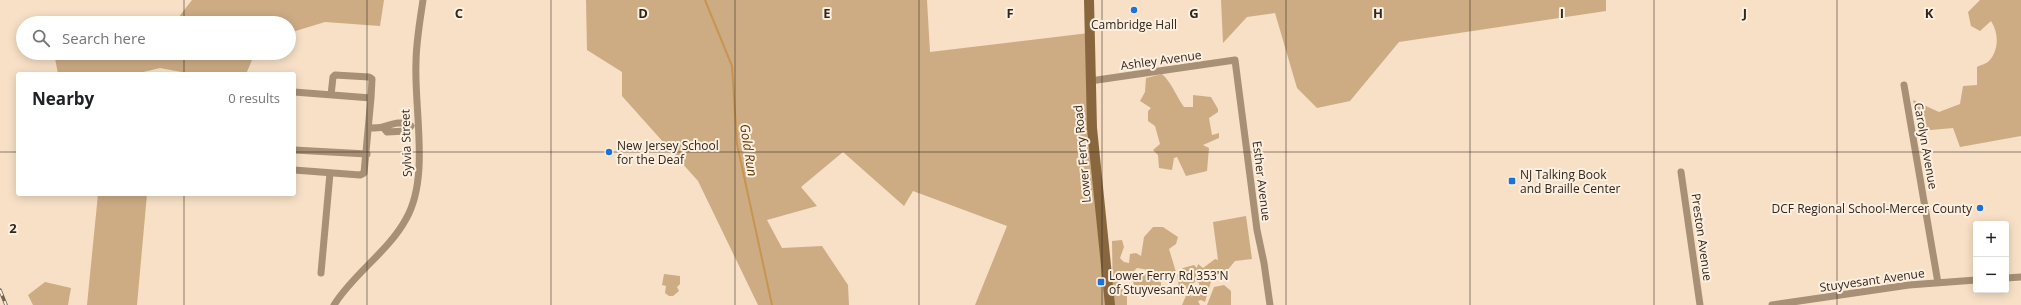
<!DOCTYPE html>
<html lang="en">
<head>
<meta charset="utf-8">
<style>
  :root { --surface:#fff; --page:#f6f6f6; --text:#202124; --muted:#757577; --line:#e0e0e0 }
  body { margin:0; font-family:"Open Sans",sans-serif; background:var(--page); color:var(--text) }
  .controls { position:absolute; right:12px; bottom:12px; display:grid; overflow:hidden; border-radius:4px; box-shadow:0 2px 10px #0003 }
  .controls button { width:36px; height:36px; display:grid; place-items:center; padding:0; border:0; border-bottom:1px solid var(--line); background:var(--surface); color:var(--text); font:20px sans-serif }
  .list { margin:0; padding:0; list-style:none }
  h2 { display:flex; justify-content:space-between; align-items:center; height:52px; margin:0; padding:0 16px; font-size:17px }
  h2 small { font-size:13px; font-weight:400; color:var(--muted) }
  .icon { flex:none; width:22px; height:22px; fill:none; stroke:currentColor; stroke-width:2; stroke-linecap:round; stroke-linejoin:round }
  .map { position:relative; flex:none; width:2021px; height:305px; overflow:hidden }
  .search { position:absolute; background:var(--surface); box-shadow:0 2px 10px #0003; left:16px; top:16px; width:280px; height:44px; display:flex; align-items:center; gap:10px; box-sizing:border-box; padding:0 14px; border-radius:22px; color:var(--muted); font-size:15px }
  .panel { position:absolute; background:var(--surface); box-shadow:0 2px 10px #0003; left:16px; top:72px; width:280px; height:124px; border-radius:4px }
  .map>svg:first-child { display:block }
</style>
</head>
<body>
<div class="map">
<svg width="2021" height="305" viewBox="0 0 2021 305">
  <rect width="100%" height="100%" fill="#f7e0c6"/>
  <path fill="#cdac84" d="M192,0H384L380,26L325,22L289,33V23H174Z
    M586,0H927L930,52L1089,33L1108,305H975L1007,226L913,191L904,206L843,152L801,187L817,206L767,220L782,248L822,246L848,285L849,305H758L698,181L622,96V72L587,50Z
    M1221,0H1606V11L1399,42L1350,101L1317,108L1297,88L1275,13L1247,17L1223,43Z
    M1980,0H2021V136L1960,147L1953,128L1920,131L1913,100L1939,112L1960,104L1963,86L1977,85V67C1980,65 1986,64 1989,61C1999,50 1999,33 1991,21L1980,31L1971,26L1968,12Z
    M54,53H66L73,58L108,53H259L252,60L246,74H192L160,68L135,74H58Z
    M1162,74C1172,83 1176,96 1184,107H1193V95L1211,97L1218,109V112L1209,118L1212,135L1219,133V138L1203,145L1209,148L1207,171L1186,176L1177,157L1174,158L1172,170L1159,168L1158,155L1153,150L1160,144L1155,126L1148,121V111L1151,108L1140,101L1145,92L1146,78Z
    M98,194H147L137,305H87Z
    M1246,216L1252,259L1235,261L1221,278L1217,276L1212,278L1205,302L1201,300L1198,301L1200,305H1182L1188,291L1192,297L1194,291L1199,288V283L1196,281L1187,289L1179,287L1177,275L1183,268L1194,265L1197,268L1198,264L1203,268L1215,259L1218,260L1213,222Z
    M1153,227H1163L1178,237L1176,244L1169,249L1176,272L1170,278L1161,276V288L1148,293L1135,290L1133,281L1147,273L1149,270L1137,268L1130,275L1119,280L1127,296V305H1113L1112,241L1122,240L1124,247L1120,258L1124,262L1129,263L1130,254L1136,253L1141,256L1144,237Z
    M664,274L680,276V284L677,287L679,291L673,296H669L665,293L666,286L662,285Z
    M45,282L71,288L68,305H33L28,295Z
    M1224,285L1231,291V305H1207L1214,287Z"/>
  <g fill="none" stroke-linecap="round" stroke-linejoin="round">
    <path stroke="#c79452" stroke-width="2" d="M705,0L732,66L737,144L772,305"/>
    <path stroke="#a79075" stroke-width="7" d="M1090,81L1235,60L1257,230L1264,263L1270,305
      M1904,85L1938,283
      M294,92L371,98L364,173L360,175L294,170
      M331,95L333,77L335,75L369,77L372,79L371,98
      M369,128C373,128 379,128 383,127C392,124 402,120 411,126L406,131L387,132L383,127
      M294,150L367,154
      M1681,172L1700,305
      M321,273L330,173
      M2006,278L2021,277
      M334,305C354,273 388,252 406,219C430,177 414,111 416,63C416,42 420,21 423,0
      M1772,305L1909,285L1976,280"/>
    <path stroke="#88673f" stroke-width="10" d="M1089,0L1092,128L1110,305"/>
    <defs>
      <path id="rail" d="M0,290L6,305"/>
    </defs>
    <use href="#rail" stroke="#736556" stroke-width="3.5"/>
    <use href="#rail" stroke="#fdefdf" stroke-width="2" stroke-dasharray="6" stroke-linecap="butt"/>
  </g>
  <path fill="none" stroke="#30271d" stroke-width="1" stroke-opacity="0.55" d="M184,0V23M367,0V305M551,0V305M735,0V305M919,0V305M1102,0V305M1286,0V305M1470,0V305M1654,0V305M1837,0V305M184,53V74M0,152H18M294,152H2021M184,194V305"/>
  <g fill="#1c72dc" stroke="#fdefdf" stroke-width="1.5">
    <circle cx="1134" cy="10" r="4"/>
    <circle cx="609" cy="152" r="4"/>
    <rect x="1508" y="177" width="8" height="8" rx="2"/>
    <circle cx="1980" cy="208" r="4"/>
    <rect x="1097" y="278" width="8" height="8" rx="2"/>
  </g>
  <g text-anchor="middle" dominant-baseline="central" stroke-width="4" stroke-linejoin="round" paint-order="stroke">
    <g font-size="12" fill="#30271d" stroke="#fdefdf" text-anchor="start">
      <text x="1134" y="24" text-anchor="middle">Cambridge Hall</text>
      <text x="617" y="145">New Jersey School<tspan x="617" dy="14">for the Deaf</tspan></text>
      <text x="1520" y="174">NJ Talking Book<tspan x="1520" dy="14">and Braille Center</tspan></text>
      <text x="1972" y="208" text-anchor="end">DCF Regional School-Mercer County</text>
      <text x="1109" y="275">Lower Ferry Rd 353'N<tspan x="1109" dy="14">of Stuyvesant Ave</tspan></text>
    </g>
    <g font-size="12" fill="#30271d" stroke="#fdefdf">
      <text transform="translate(1161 60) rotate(-8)">Ashley Avenue</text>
      <text transform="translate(406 143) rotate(-92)">Sylvia Street</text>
      <text transform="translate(1926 146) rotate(80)">Carolyn Avenue</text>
      <text transform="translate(1082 154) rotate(-95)">Lower Ferry Road</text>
      <text transform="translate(1262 181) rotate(83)">Esther Avenue</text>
      <text transform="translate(1702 237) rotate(82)">Preston Avenue</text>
      <text transform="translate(1872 280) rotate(-8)">Stuyvesant Avenue</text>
    </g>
    <g font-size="13" font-style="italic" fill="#583600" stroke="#fdefdf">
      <text transform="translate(749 150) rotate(81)">Gold Run</text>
    </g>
  </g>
  <g font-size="13" text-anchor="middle" font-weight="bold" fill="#30271d" stroke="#fdefdf" stroke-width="4" stroke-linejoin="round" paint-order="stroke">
    <text x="459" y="18">C</text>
    <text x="643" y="18">D</text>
    <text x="827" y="18">E</text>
    <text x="1010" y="18">F</text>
    <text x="1194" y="18">G</text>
    <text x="1378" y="18">H</text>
    <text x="1562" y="18">I</text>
    <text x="1745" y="18">J</text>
    <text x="1929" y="18">K</text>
    <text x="13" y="233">2</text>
  </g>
</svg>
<div class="controls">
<button>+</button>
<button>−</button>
</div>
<div class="search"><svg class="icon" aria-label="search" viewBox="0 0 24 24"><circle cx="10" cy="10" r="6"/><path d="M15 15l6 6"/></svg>Search here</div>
<section class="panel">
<h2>Nearby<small>0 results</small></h2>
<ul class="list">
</ul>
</section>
</div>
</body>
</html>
